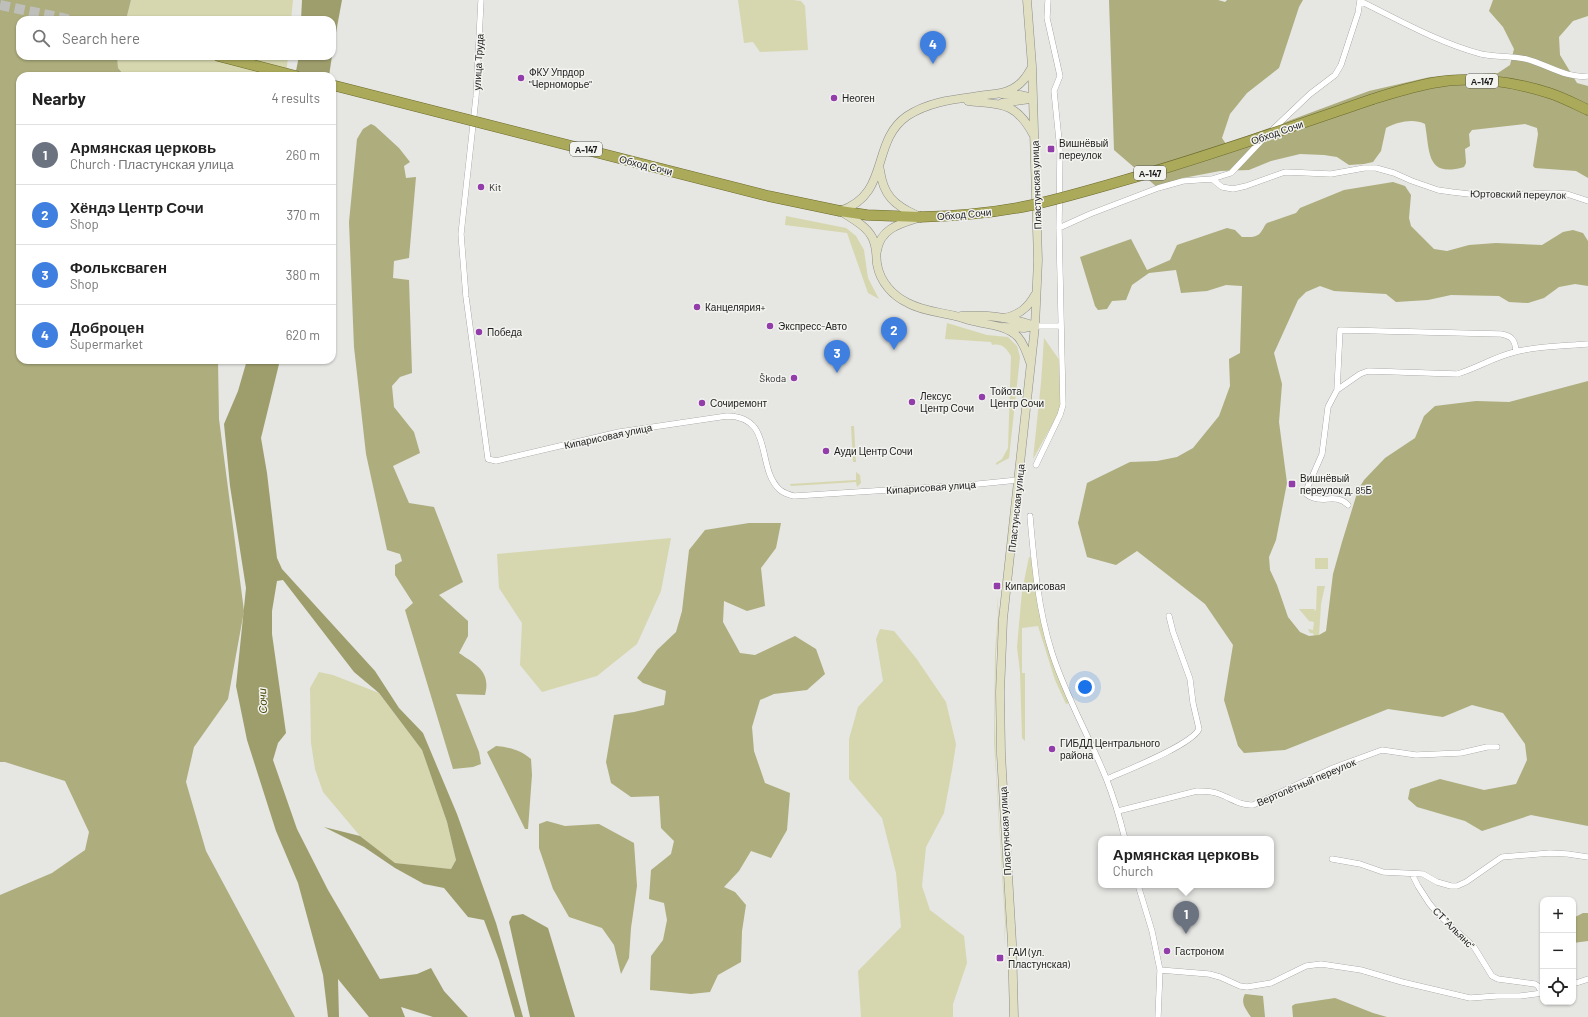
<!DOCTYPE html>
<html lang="en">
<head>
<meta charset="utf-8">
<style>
  :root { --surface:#fff; --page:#f6f6f6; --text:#222; --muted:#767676; --line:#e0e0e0; --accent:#0b8043 }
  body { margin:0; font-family:Barlow,sans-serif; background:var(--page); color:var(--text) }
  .controls { position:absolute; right:12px; bottom:12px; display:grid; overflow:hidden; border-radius:8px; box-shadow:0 1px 3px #0004 }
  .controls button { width:36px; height:36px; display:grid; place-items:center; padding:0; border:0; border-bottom:1px solid var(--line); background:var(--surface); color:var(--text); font:20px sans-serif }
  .you { position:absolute; left:1085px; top:687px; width:14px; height:14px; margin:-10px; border:3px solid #fff; border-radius:50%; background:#1a73e8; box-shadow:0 0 0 6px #1a73e833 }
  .badge { display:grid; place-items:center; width:26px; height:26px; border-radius:50%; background:var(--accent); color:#fff; font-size:13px; font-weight:700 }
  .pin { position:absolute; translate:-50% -33px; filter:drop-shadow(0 1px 2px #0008) }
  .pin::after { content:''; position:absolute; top:21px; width:14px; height:12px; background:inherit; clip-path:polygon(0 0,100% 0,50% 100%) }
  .popup { position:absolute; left:1098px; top:836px; width:176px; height:52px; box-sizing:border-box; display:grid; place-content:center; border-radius:8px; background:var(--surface); filter:drop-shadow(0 1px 3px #0005); font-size:13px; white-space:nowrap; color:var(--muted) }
  .popup b { font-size:15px; color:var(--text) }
  .popup::after { content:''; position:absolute; left:50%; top:100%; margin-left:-8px; border:8px solid transparent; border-top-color:var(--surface) }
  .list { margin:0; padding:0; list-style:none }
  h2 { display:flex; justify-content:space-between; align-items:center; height:52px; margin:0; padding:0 16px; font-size:17px }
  h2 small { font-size:13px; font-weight:400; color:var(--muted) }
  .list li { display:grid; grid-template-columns:26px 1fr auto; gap:12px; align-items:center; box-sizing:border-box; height:60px; padding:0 16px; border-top:1px solid var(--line) }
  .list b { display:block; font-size:15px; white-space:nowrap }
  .list p { margin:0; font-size:13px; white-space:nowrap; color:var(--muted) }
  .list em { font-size:13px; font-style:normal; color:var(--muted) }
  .icon { flex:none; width:22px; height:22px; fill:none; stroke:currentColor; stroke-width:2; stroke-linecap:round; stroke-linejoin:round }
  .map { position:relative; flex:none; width:1588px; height:1017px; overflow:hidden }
  .search { position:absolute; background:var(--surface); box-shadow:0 1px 3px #0004; left:16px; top:16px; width:320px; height:44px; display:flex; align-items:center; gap:10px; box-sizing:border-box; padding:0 14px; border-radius:12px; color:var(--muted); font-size:15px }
  .panel { position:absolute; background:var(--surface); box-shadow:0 1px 3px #0004; left:16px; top:72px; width:320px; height:292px; border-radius:12px }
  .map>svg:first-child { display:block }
</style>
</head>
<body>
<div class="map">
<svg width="1588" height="1017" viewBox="0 0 1588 1017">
  <rect width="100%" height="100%" fill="#e6e6e3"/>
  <path fill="#d6d7af" d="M131,0H293L291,20H126Z
    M738,0H793L801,1L805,6L808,50L760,52L753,42L744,43Z
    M117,56H288L286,76H125L118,68Z
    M786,216L846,228L856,236L864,250L868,278L879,299L868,293L847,233L785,225Z
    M947,323L987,335L1008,337L1017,346L1020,357L1009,458L996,465V463L1002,459L1008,448L1011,356C1006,348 1002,343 992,345L991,342L945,339Z
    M1044,338L1060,361L1061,405L1057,416L1033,459L1041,383Z
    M851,426H854L856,462H853Z
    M856,472L860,475L861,483L857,487L856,482L791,486L790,484L856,480Z
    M671,538L661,591L637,644L597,676L542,692L520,665L522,623L499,588L497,554Z
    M1029,557H1031C1036,589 1040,620 1049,651C1054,669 1062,686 1069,703L1066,704L1055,680L1038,626L1022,628V673H1025V741L1022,738L1020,672L1017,647L1022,591Z
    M1315,558H1328V569H1315Z
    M1317,586H1325L1321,604L1319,636L1315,639L1313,633H1310L1308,629L1313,630L1314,622L1309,621L1311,616L1309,621L1299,609H1315L1314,611L1316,610Z
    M997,596L999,616L996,653L995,719L996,768L1006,922L1004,945L1005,922L994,742L995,652L998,615Z
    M880,629L894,631L916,658L946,702L956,744L952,770L944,813L926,847L922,886L930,910L964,936L967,963L953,1004V1017H861L858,971L901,927L896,873L882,818L849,779V739L858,707L883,681L876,639Z
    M319,672L333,675L379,693L422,750L447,822L456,860L451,869L394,863L360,836L323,792L315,769L311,743L310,688Z"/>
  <path fill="#adad7d" d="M0,0H131L126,20H20V56H117L118,68L125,76H20V360H218L219,419L244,611L228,699L194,747L186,782L206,851L295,1017H0V895L52,873L85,850L89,832L65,781L5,762H0Z
    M1109,0H1218L1225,2L1227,0H1303L1299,7L1279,68L1247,93L1230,114L1222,138L1226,144L1369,91L1430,77L1498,73L1510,65L1514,49L1503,27L1489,11L1493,0H1588V16L1573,21L1559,37L1560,55L1577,83L1588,86V178L1576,171L1535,168L1533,166L1538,134L1537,128L1525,124L1472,130L1469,134L1470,146L1465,149L1466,163L1464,167C1426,178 1430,152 1425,124C1413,118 1397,122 1386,128L1381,151L1373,162L1364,164L1349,165L1337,157L1324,155L1300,154L1271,161L1249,170L1220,171L1183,178L1158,188L1114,150Z
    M371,124L375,126L399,148L410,162L404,166L406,178L416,177L409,258L394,261L393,278L409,280L412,373L400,377L392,386L394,407L414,432L420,453L393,466L409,503L434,507L463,582L439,595L468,621V636L459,653C477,665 491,672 485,695L456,694L479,752L481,764L473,767L453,769L405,610L413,603L395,575V565L402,561L400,554L387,550L366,454L354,347L349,222L357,139L363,129Z
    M1393,182L1405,186L1411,195L1409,218L1411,226L1434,249L1447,251L1469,245L1496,243L1542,245L1563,232L1573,230L1583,233L1588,241V286L1575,284L1559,287L1544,298L1528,303L1509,302L1499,296L1451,295L1428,300L1396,302L1386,294L1334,291L1320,286L1306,292L1298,300L1274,353L1282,384L1279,422L1287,483L1276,540L1269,557L1270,570L1277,585L1288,617L1300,632L1309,636L1319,635L1326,631L1333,574L1342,542L1358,490L1364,480L1385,458L1415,438L1424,416L1435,406L1476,401L1509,402L1588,381V826L1531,815L1482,831L1465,821L1417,807L1408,799L1410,789L1440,779L1484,790L1516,784L1527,760L1525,744L1503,713L1472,705L1443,717L1388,709L1285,750L1244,753L1238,746L1224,700L1233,645L1205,604L1137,551L1116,565L1087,557L1078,523L1087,483L1130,462L1157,461L1177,457L1193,448L1219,416L1230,386L1229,359L1240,353L1242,286L1226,285L1207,291L1181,293L1176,270L1149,273L1132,285L1126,300L1112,301L1107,309L1098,310L1095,306L1080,257L1131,239L1147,270L1170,260L1177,245L1227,228L1235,230L1242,237C1249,237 1257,238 1261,232C1264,228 1264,226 1267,223L1296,213L1300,208L1344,190Z
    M749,523H781L776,548L761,568L765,606L747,611L724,601L723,622L740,653L755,655L795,636L816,649L825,674L807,690L774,694L760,700L752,727L754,751L765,783L790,793L787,830L771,858L751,851L739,871L724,887L735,892L746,905L742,931L741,962L718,975L710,992L691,994L650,990L651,956L663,940L667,920L664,903L649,899L651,870L671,854L674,841L661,828L659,796L631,797L611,783L606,762L614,715L634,712L664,705L666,691L643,683L637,678L657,650L676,632L682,611L689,550L705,530Z
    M496,746C509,747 521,750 531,759L532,775L528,829H525L487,752Z
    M547,821L565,826L599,824L634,843L637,886L631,928L629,958L621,974L614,945L602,928L569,917L553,889L539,848V824Z
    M1583,913H1588V941L1573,943V918Z
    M1245,994L1263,996L1265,1017H1251C1246,1009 1240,1003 1245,994Z
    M1335,998L1373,1013L1387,1017H1293L1292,1006L1295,1004Z"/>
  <path fill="#9e9e6d" d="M302,0H342L332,54V20H301Z
    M299,56H332L329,76H295Z
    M247,360H280L261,438L267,473L277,558L282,569L375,671L399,708L423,733L457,814L496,923L523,1017H515L499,960L484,920L468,917L444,888L424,884L395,868L364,847L324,827L360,836L395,863L451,869L456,860L447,822L422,750L379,693L354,672L283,580L277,581L272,611V634L286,733L278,743L273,760L297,829L328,890L380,979L417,974L431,968L444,991L468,1017H433L401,1007L405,1017H369L338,979L339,1017H328L323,975L298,883L276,831L247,740L236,686L246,588L230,486L224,424L238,391Z
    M523,914L548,928L575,1017H530L509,922L512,916Z"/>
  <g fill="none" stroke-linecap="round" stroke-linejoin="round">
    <path stroke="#bebebb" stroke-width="10" stroke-dasharray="10 5" stroke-linecap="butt" d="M0,5L72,20"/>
    <defs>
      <path id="minor" d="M481,0L476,97L461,234L466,297L488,459L496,461L619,432L727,416C775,417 755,467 780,490C784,493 790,495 794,496L968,485L1019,480
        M1360,1C1399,20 1437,42 1481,54C1495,57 1511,56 1526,59C1546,64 1567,79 1588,76
        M1270,132L1310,94L1335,75L1341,65L1358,13L1360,0
        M1212,179L1231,173L1264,138
        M1059,228L1090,214L1158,188L1183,181L1212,179L1222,187L1233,189L1246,186L1285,172L1331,174L1364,168H1376L1394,173L1412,181L1438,190L1452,192L1486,196L1554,193L1567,194L1588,201
        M1035,326H1061
        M1337,390L1340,330L1501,334C1512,336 1515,340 1516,351
        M1036,465L1060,415L1063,405L1059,228L1060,150L1054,91L1060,76L1047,18L1048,0
        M1348,505C1335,491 1321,507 1305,493L1322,454L1328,407L1337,390L1360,374L1368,371L1457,374C1477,368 1494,357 1515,352C1537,346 1565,346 1588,344
        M1030,516C1034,562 1038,609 1052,653C1066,697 1089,736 1106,778C1114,798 1120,819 1125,839
        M1107,779C1125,771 1192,745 1199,729L1193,703L1190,679L1173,632L1169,616
        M1118,811L1197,791C1204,791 1212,791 1219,794C1231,798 1240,806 1253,805L1333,768L1382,750L1416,755L1461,753L1487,747H1497
        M1332,859L1360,864L1383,872L1423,874L1437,882L1451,886H1457L1466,882L1502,857L1550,853L1568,854L1588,857
        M1412,874L1418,886L1429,903L1438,914L1474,947L1492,976L1498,979L1535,984L1538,986L1542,993
        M1138,885L1152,931L1160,970L1158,1017
        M1160,970L1209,974L1220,977L1240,986L1247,987L1271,983L1306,966L1321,964L1361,970L1402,982L1470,998L1497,996H1520L1543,993
        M1573,984L1588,979"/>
      <path id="secondary" d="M1002,94L1020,95L1033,98
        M968,101C1001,105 1015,101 1033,134
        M1002,103L1030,99
        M880,170C883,195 894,205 916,215
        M840,211C891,194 870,142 907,116C931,100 959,99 986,95C995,94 1003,94 1012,89C1022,84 1027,76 1032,67
        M842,212C853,219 866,226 872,237C877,246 876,255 877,264C880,282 893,296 908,303C922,311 940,312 955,316C961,317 967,320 973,321C988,325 1006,325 1018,337C1024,344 1027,353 1030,362
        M877,251C880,229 899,224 918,218
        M961,316C985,314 1012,318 1035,326
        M1004,318C1019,315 1028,308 1035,295
        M1003,327L1024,328L1034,326
        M1014,1017L1012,943L1001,754L1000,692L1003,619L1035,326L1038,260L1032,66L1027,0"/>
      <path id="trunk" d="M218,56L296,76
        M1373,99C1392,93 1412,87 1432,83C1470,76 1512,81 1549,93C1562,97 1575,104 1588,110
        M840,211L867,215L920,217"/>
    </defs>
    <use href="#minor" stroke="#8d8d8a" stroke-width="6"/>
    <use href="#secondary" stroke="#8d8d8a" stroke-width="9"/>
    <use href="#trunk" stroke="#6c6a2a" stroke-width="11"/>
    <use href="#minor" stroke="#fff" stroke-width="5.5"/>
    <use href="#secondary" stroke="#e0dfc2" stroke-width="8"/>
    <use href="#trunk" stroke="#abaa5b" stroke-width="10"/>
    <defs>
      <path id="trunk-bridge" d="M332,85L768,196L840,211
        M920,217C958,216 995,213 1032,205C1063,198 1094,189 1125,180C1209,156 1291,127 1373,99"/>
    </defs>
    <use href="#trunk-bridge" stroke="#6c6a2a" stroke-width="11" stroke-linecap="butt"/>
    <use href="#trunk-bridge" stroke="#abaa5b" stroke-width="10"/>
  </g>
  <g fill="#923daa" stroke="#f3f3f0" stroke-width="1.5">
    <circle cx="521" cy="78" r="4"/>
    <circle cx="834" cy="98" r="4"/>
    <rect x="1047" y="145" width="8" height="8" rx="2"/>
    <circle cx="481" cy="187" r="4"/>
    <circle cx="697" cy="307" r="4"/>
    <circle cx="770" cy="326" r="4"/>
    <circle cx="479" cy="332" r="4"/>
    <circle cx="794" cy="378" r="4"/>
    <circle cx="982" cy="397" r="4"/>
    <circle cx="912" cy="402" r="4"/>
    <circle cx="702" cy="403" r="4"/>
    <circle cx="826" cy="451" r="4"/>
    <rect x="1288" y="480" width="8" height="8" rx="2"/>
    <rect x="993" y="582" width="8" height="8" rx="2"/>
    <circle cx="1052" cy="749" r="4"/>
    <circle cx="1167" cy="951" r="4"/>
    <rect x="996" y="954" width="8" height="8" rx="2"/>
  </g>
  <g text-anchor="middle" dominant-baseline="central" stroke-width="3" stroke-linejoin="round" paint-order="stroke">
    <g fill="#f3f3f0" stroke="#5d5d5c" stroke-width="1">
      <rect x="1466" y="74" width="32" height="14" rx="3"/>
      <rect x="570" y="142" width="32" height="14" rx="3"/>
      <rect x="1134" y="166" width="32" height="14" rx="3"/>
    </g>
    <g font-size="9" font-weight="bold" fill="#1d1d1c">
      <text x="1482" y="81">А-147</text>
      <text x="586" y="149">А-147</text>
      <text x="1150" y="173">А-147</text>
    </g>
    <g font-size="10" fill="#1d1d1c" stroke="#f3f3f0">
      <text transform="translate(478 62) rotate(-87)">улица Труда</text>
      <text transform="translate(1277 132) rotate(-19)">Обход Сочи</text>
      <text transform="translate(646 165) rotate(14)">Обход Сочи</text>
      <text transform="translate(1036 185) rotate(-92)">Пластунская улица</text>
      <text transform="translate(1518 194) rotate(1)">Юртовский переулок</text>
      <text transform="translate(964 214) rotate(-5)">Обход Сочи</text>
      <text transform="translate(608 436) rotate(-12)">Кипарисовая улица</text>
      <text transform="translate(931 487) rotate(-4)">Кипарисовая улица</text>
      <text transform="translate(1016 508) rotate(-84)">Пластунская улица</text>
      <text transform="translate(1306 782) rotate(-23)">Вертолётный переулок</text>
      <text transform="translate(1005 831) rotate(-93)">Пластунская улица</text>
      <text transform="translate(1454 928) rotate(45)">СТ "Альянс"</text>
    </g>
    <g font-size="10" fill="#1d1d1c" stroke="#f3f3f0" text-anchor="start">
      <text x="529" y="72">ФКУ Упрдор<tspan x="529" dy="12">"Черноморье"</tspan></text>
      <text x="842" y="98">Неоген</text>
      <text x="1059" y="143">Вишнёвый<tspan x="1059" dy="12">переулок</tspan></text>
      <text x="489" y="187">Kit</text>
      <text x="705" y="307">Канцелярия+</text>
      <text x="778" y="326">Экспресс-Авто</text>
      <text x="487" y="332">Победа</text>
      <text x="786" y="378" text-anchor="end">Škoda</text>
      <text x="990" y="391">Тойота<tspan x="990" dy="12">Центр Сочи</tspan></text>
      <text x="920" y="396">Лексус<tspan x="920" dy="12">Центр Сочи</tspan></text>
      <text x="710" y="403">Сочиремонт</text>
      <text x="834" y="451">Ауди Центр Сочи</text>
      <text x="1300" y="478">Вишнёвый<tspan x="1300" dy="12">переулок д. 85Б</tspan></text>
      <text x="1005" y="586">Кипарисовая</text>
      <text x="1060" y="743">ГИБДД Центрального<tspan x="1060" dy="12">района</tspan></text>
      <text x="1175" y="951">Гастроном</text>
      <text x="1008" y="952">ГАИ (ул.<tspan x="1008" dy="12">Пластунская)</tspan></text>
    </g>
    <g font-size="11" font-style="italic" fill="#434203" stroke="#f3f3f0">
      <text transform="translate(262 701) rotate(-92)">Сочи</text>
    </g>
  </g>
</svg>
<div class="controls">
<button>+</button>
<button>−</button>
<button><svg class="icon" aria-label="locate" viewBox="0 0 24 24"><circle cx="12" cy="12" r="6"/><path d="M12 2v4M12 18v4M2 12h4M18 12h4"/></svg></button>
</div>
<div class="you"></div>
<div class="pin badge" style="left:1186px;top:934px;background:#6b7280">1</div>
<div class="popup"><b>Армянская церковь</b>Church</div>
<div class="pin badge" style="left:894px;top:350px;background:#3f7fe0">2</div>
<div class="pin badge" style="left:837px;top:373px;background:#3f7fe0">3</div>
<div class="pin badge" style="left:933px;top:64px;background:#3f7fe0">4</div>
<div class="search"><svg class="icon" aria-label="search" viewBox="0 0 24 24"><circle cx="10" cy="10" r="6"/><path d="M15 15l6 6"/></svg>Search here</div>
<section class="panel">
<h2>Nearby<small>4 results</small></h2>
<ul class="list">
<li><span class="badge" style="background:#6b7280">1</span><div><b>Армянская церковь</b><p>Church · Пластунская улица</p></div><em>260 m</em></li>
<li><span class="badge" style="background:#3f7fe0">2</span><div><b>Хёндэ Центр Сочи</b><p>Shop</p></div><em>370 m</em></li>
<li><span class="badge" style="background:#3f7fe0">3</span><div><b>Фольксваген</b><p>Shop</p></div><em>380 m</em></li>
<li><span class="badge" style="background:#3f7fe0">4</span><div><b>Доброцен</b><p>Supermarket</p></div><em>620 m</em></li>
</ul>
</section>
</div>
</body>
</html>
